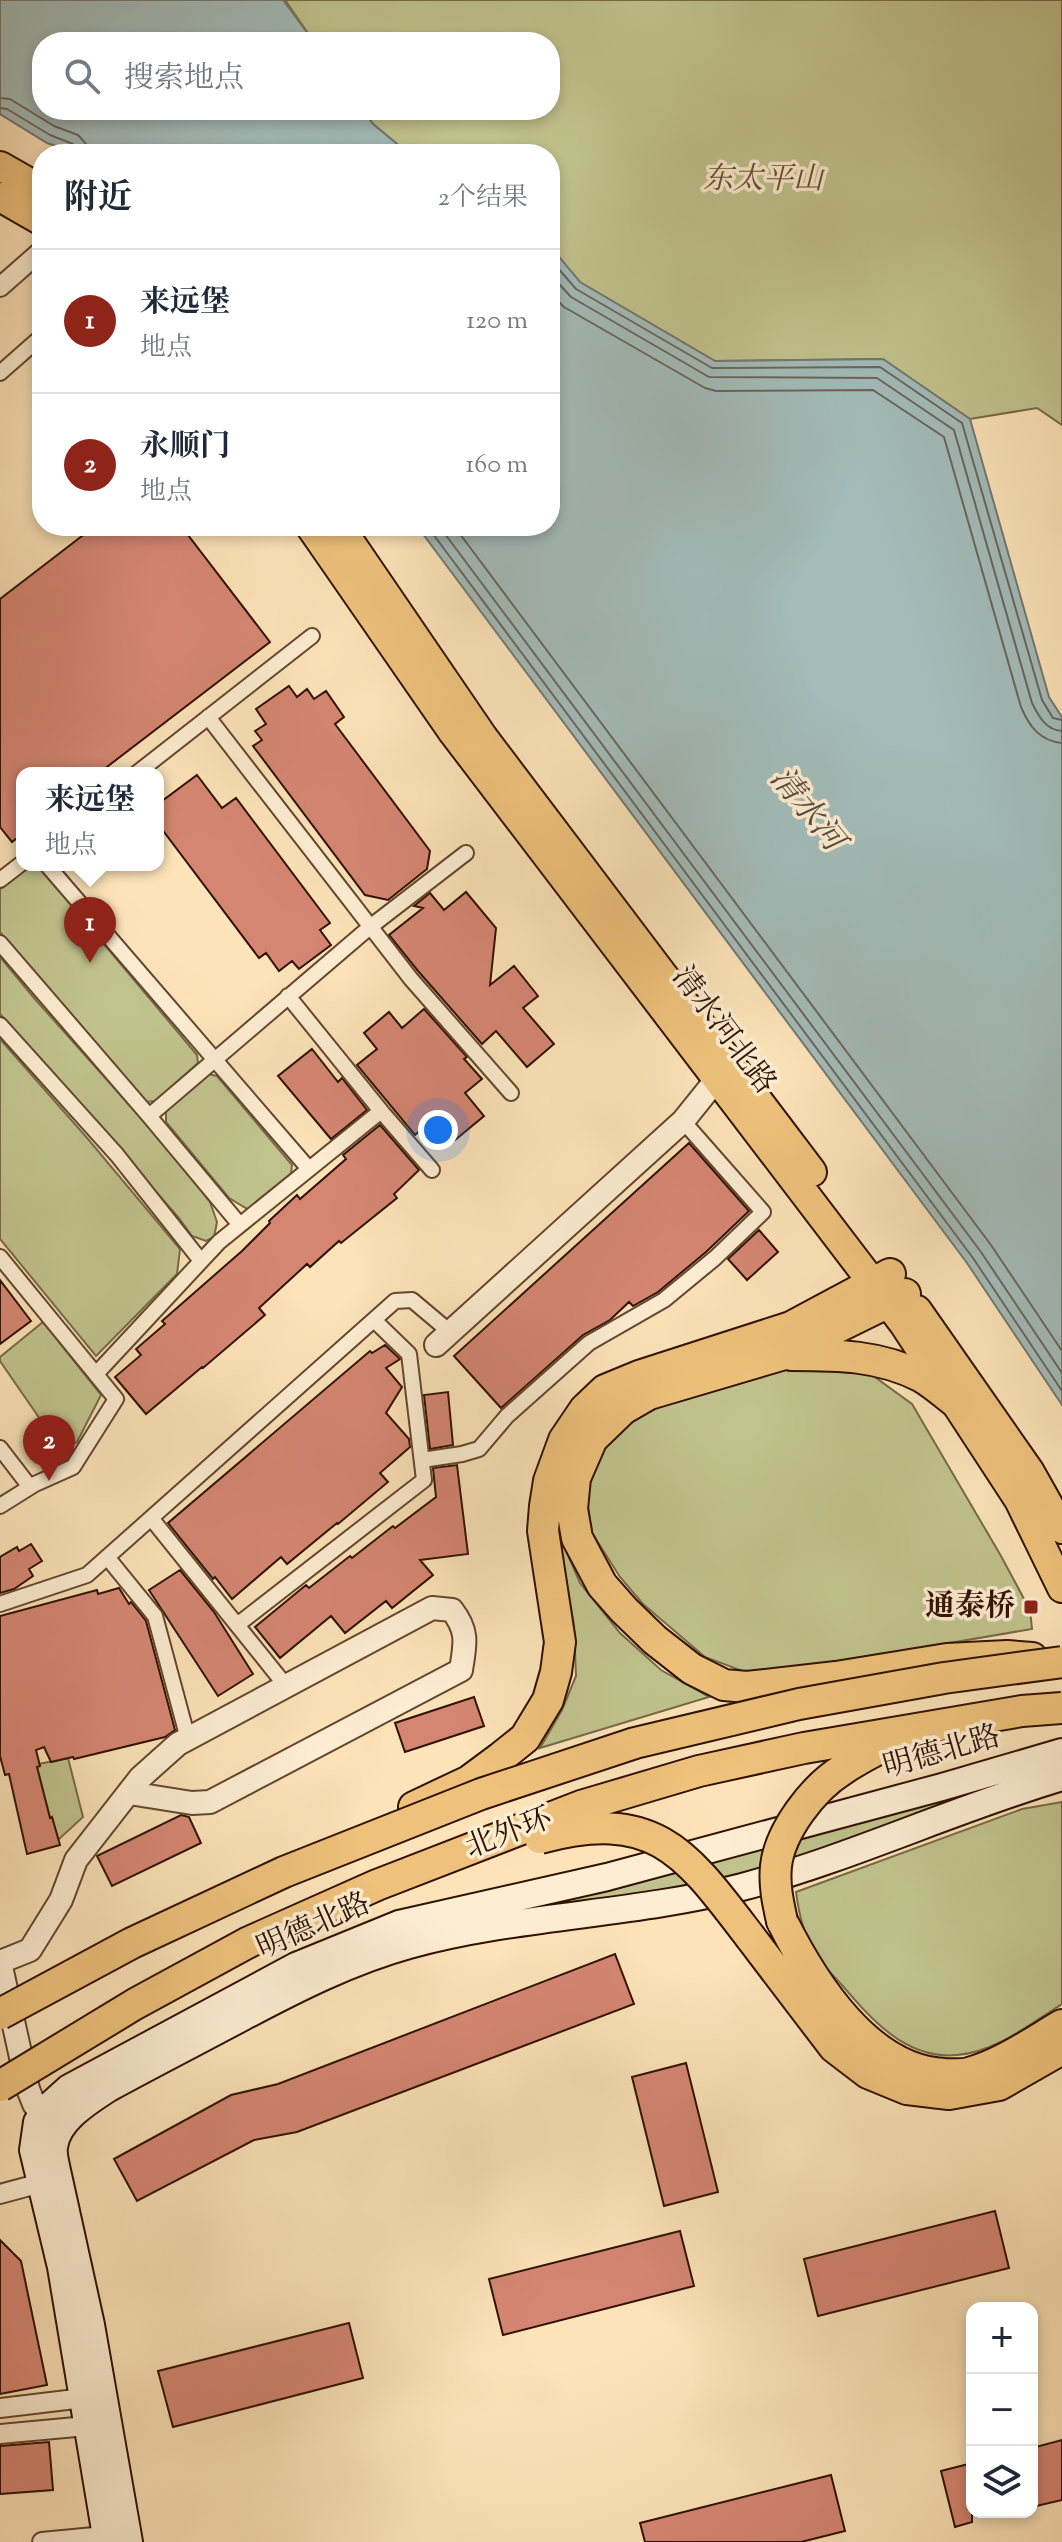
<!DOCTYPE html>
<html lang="zh">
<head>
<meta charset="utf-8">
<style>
  :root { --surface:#fff; --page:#f2f2f3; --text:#1f2937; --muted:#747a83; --line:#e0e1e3; --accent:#8f2418 }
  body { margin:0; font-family:"Sorts Mill Goudy","Noto Serif SC",serif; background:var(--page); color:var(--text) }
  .controls { position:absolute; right:24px; bottom:24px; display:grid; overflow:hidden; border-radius:16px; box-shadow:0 4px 12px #0003 }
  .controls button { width:72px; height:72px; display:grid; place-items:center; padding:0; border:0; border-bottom:2px solid var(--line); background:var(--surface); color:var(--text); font:40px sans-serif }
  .you { position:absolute; left:438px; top:1130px; width:28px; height:28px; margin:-20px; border:6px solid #fff; border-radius:50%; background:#1a73e8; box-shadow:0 0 0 12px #1a73e833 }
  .badge { display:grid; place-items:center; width:52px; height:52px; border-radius:50%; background:var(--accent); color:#fff; font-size:26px; font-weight:700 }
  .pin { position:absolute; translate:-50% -66px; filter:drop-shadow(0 2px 4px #0008) }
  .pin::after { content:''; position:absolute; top:42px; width:28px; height:24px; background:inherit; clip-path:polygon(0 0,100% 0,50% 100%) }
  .popup { position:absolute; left:16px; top:767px; width:148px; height:104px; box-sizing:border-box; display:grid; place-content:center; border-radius:16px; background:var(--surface); filter:drop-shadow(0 2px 6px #0005); font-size:26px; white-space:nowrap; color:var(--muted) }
  .popup b { font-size:30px; color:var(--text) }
  .popup::after { content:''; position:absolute; left:50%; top:100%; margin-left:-16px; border:16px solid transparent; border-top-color:var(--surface) }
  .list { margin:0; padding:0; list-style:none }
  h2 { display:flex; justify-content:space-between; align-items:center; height:104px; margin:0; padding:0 32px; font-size:34px }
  h2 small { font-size:26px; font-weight:400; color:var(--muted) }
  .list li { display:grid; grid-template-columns:52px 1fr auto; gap:24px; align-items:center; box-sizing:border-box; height:144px; padding:0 32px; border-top:2px solid var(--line) }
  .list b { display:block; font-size:30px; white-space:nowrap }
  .list p { margin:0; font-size:26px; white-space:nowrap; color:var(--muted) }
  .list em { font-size:26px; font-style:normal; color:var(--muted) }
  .icon { flex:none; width:44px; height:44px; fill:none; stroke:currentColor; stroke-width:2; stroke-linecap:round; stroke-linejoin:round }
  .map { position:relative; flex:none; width:1062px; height:2542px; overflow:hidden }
  .search { position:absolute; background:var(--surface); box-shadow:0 4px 12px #0003; left:32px; top:32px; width:528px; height:88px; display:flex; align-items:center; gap:20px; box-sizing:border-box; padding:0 28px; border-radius:32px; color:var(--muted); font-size:30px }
  .panel { position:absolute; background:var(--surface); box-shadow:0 4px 12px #0003; left:32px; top:144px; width:528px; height:392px; border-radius:32px }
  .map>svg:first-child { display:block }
</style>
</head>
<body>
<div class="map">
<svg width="1062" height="2542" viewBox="0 0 1062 2542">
  <rect width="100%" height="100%" fill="#fce3b9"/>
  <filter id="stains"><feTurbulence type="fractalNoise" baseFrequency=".0025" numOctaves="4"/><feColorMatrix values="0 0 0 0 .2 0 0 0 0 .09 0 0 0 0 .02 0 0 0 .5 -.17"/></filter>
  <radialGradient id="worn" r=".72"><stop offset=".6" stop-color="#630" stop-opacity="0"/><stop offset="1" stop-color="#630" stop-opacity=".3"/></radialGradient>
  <path fill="#c1c38e" stroke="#786a47" stroke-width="2" d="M285,0H1062V425L1037,408L970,419L882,359L715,361L576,280L555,252L550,235V154H409L373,124L363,110H550V42H314Z
    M30,866L41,869L197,1055L198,1063L156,1101L145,1102L0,932V889Z
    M0,957L34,998L165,1145L210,1202L217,1222L214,1237L206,1241L192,1236L178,1217L0,1014Z
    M0,1039L88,1139L180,1249L177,1274L96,1356L0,1239Z
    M208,1074L217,1076L292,1165L291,1174L249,1210L229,1198L166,1122V1111Z
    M43,1322L101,1395L77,1442L62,1451L0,1361V1357Z
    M829,1363L872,1375L912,1404L1001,1556L1030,1610L1032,1629L791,1670L745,1672L705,1657L643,1604L620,1577L592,1533L587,1500L592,1466L609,1440L634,1420L674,1399L790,1365Z
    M558,1532L580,1583L620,1633L661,1670L709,1697L540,1748L562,1710L576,1676L574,1626Z
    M68,1758L83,1817L58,1840L52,1818H50L37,1767L39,1764Z
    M960,1794L963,1799L742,1876L677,1891L552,1904L555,1899Z
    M1062,1802V2004C1030,2024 996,2052 957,2055C906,2060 871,2019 841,1984C833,1975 823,1966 816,1956C804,1937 799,1915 796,1892L1022,1809Z"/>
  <path fill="#a3bcba" stroke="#757870" stroke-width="2" d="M0,0H283L314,42H42V110H363L373,124L409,154H80L47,143L0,114Z
    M550,235L555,252L580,282L715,361L883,359L970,419L1049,697L1062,717V1405L967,1263L417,526H550Z"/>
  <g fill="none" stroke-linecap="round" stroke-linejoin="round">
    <path stroke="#6a665d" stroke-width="2" d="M0,98L10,99L54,126L78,135L86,144L87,154
      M0,108L7,109L50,135L73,144L77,154
      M550,259L576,289L712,368L880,367L962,423L1042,700L1053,718L1062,720
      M550,274L571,297L709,377L877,378L954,430L1032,703C1039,717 1046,730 1062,731
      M550,293L564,307L705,388L716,391L873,390L944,437L1021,707C1029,726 1040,741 1062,743
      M427,526L973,1258L1062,1391
      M439,526L981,1252L1062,1373
      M454,526L991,1245L1062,1351"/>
  </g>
  <path fill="#d58673" stroke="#301100" stroke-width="2" d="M95,526H181L270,642L99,773H22V834L12,842L0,827V599Z
    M289,686L297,697L307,689L314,699L326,691L344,717L335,724L430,851L427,869L388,900L365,895L253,746L262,740L255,731L266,724L256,709Z
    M197,775L222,808L236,798L330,923L320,930L331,945L299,969L292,961L279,971L266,953L259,958L158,824V804Z
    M466,892L496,928L490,985L514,966L538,996L523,1008L554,1044L527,1067L496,1031L482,1044L418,971L389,935L423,908L414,906L430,893L444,910Z
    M424,1009L467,1057L464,1059L482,1079L465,1093L484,1116L455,1140L436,1117L415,1135L357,1065L377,1049L364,1033L389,1012L402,1028Z
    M312,1049L338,1082L342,1078L367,1110L331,1139L278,1076Z
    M380,1125L419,1170L394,1194L397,1198L341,1243L339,1241L310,1267L307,1264L259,1308L265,1315L203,1368L202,1367L146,1414L115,1377L141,1355L136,1349L165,1324L162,1321L242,1251L270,1223L269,1221L297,1195L300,1199L346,1159L343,1155Z
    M689,1143L749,1211L706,1252L658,1292L633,1306L629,1302L610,1320L583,1335L501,1408L454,1356Z
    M759,1230L778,1252L747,1280L728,1259Z
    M0,1280L31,1321L0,1344Z
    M385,1345L400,1359L386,1368L402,1387L386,1413L409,1439L410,1447L380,1473L388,1482L338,1524L337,1523L287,1564L281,1557L232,1599L215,1577L213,1579L168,1523L370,1351L372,1353Z
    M448,1392L453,1445L430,1449L424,1395Z
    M457,1465L468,1554L420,1560L433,1575L392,1608L386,1601L345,1633L331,1616L280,1658L255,1627L306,1585L309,1588L350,1556L352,1558L393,1526L395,1528L436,1497L433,1468Z
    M31,1544L42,1561L29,1569L33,1576L14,1589L0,1593V1557L17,1547L19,1551Z
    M180,1570L214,1612L253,1674L218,1696L149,1590Z
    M119,1588L129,1604L131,1602L146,1621L175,1730L165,1737L74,1759L73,1757L51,1762L44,1747L36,1750L40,1766L37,1767L50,1818L52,1817L60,1845L27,1854L9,1774L5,1775L0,1756V1616L97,1590L98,1594Z
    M474,1697L484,1726L405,1752L395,1723Z
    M181,1815L189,1817L201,1843L112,1886L97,1856Z
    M615,1954L634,2004L297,2132L254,2140L137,2201L114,2159L231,2095L278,2084Z
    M686,2063L718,2192L664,2206L632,2077Z
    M995,2211L1009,2268L818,2316L804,2259Z
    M680,2231L694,2286L503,2335L489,2279Z
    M0,2240L21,2261L47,2385L0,2394Z
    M349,2323L363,2378L173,2427L158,2371Z
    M1062,2440V2500L1032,2507V2448Z
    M49,2442L53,2490L0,2494V2446Z
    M972,2463V2522L955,2527L941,2471Z
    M831,2475L845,2531L801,2542H645L640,2523Z"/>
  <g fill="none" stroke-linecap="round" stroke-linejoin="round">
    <defs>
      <path id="pedestrian" d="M0,373L42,336
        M208,717L411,979L511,1093
        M137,773L312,636
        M47,865L309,1169
        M0,880L22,863
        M0,943L149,1116L240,1225
        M288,996L381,1111
        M0,1025L117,1155L201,1261
        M149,1116L370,927L466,853
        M0,1257L116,1399L73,1467L35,1484L0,1506
        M96,1374L219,1242L381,1111L432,1170
        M0,1448L30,1487
        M422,1460L462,1454L479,1449L507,1416L589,1343L664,1300L715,1258L763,1212L683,1121
        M151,1518L286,1686
        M107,1557L155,1616L188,1739
        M0,1604L87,1575L395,1301L412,1300L450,1332
        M237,1625L424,1480L409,1354L374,1320"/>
      <path id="minor" d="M0,287L42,250
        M0,2194L52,2180
        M0,2408L92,2397
        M0,2434L97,2425
        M42,2542L115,2535"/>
      <path id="tertiary" d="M436,1345L683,1121L716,1080
        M42,2115L34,2104L28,2089L0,1962L30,1950L61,1900L76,1860L140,1778L178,1744L432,1608L452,1610C469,1632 465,1644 461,1670L210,1802L192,1803L129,1793"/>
      <path id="secondary" d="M107,2542L61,2267L33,2150L37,2122L49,2106L69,2088L296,1966L399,1924L607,1877L942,1787L1062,1752
        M129,2542L91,2325L56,2166C55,2161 53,2153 54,2147C57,2120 89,2101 109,2088C153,2064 198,2041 243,2017C296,1989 351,1961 409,1945C518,1915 633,1915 742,1887C851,1858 954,1809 1062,1777"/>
      <path id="primary" d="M0,166L42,190
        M0,197L42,221
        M310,526L452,731L904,1324L1019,1500L1062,1588
        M339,526L483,737L812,1172
        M917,1310L1030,1472L1062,1529"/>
      <path id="trunk" d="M905,1294L781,1355L649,1394L623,1409L592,1439L575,1478L572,1509L577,1538L602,1585L624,1610L655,1640L692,1669L724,1685L747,1687L836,1677L947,1659L1007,1656L1032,1658
        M791,1355C837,1355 880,1355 922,1377C934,1384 946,1395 958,1404
        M414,1807L469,1781L500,1758L525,1738L548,1700L556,1672L560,1642L543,1531L545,1506L549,1481L564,1440L585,1409L605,1390L639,1376L791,1327L890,1274
        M782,1921C813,1983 868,2071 945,2074C953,2074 962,2075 969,2073C1002,2064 1033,2042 1062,2025
        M751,1938L834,2047L868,2073L907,2089L949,2094L999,2085L1062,2049"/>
    </defs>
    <use href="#pedestrian" stroke="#63462e" stroke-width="18"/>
    <use href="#minor" stroke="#63462e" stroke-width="22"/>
    <use href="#tertiary" stroke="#63462e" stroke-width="26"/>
    <use href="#secondary" stroke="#301100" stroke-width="30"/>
    <use href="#primary" stroke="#301100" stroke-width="32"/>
    <use href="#trunk" stroke="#301100" stroke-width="34"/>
    <use href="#pedestrian" stroke="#fdedd2" stroke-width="14"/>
    <use href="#minor" stroke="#fdedd2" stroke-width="18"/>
    <use href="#tertiary" stroke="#fdedd2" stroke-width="22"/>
    <use href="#secondary" stroke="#fdedd2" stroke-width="26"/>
    <use href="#primary" stroke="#eec27c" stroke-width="28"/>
    <use href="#trunk" stroke="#eec27c" stroke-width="30"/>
    <defs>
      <path id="trunk-bridge" d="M540,1838C656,1807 686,1853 751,1938
        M782,1921C778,1903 774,1885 776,1866C780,1831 813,1788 842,1770C859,1758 878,1749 896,1740
        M0,2014L132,1943L284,1872L481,1794L635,1743L799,1704L944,1678L1062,1662
        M0,2086L135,2004L249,1942L377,1885L581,1806L699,1771L804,1748L1022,1711L1062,1708"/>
    </defs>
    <use href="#trunk-bridge" stroke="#301100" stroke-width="34" stroke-linecap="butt"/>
    <use href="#trunk-bridge" stroke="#eec27c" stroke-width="30"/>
  </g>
  <rect fill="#8f2418" stroke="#fdedd2" stroke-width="3" x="1023" y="1599" width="16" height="16" rx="4"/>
  <g text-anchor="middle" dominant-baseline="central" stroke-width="7" stroke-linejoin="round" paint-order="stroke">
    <g font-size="30" font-style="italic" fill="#634f32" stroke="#fdedd2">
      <text x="763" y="180">东太平山</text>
    </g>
    <g font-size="30" fill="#301100" stroke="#fdedd2">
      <text transform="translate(723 1031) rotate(53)">清水河北路</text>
      <text transform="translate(942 1753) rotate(-16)">明德北路</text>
      <text transform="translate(509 1834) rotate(-21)">北外环</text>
      <text transform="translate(314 1927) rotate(-24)">明德北路</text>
    </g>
    <g font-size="30" font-weight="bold" fill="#301100" stroke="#fdedd2" text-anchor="end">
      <text x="1015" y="1607">通泰桥</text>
    </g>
    <g font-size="32" font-style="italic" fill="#584d41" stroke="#fdedd2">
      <text transform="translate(806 810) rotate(51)">清水河</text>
    </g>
  </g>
  <rect width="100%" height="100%" filter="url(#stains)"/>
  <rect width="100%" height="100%" fill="url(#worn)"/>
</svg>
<div class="controls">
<button>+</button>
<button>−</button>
<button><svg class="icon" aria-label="layers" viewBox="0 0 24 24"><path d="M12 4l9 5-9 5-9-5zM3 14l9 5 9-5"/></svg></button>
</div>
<div class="you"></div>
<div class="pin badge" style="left:90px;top:963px">1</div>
<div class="popup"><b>来远堡</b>地点</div>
<div class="pin badge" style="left:49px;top:1481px">2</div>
<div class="search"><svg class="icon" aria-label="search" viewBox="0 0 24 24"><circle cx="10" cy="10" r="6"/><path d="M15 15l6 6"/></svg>搜索地点</div>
<section class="panel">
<h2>附近<small>2个结果</small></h2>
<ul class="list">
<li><span class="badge">1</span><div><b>来远堡</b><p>地点</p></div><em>120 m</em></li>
<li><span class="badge">2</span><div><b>永顺门</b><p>地点</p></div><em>160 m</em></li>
</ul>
</section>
</div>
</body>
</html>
